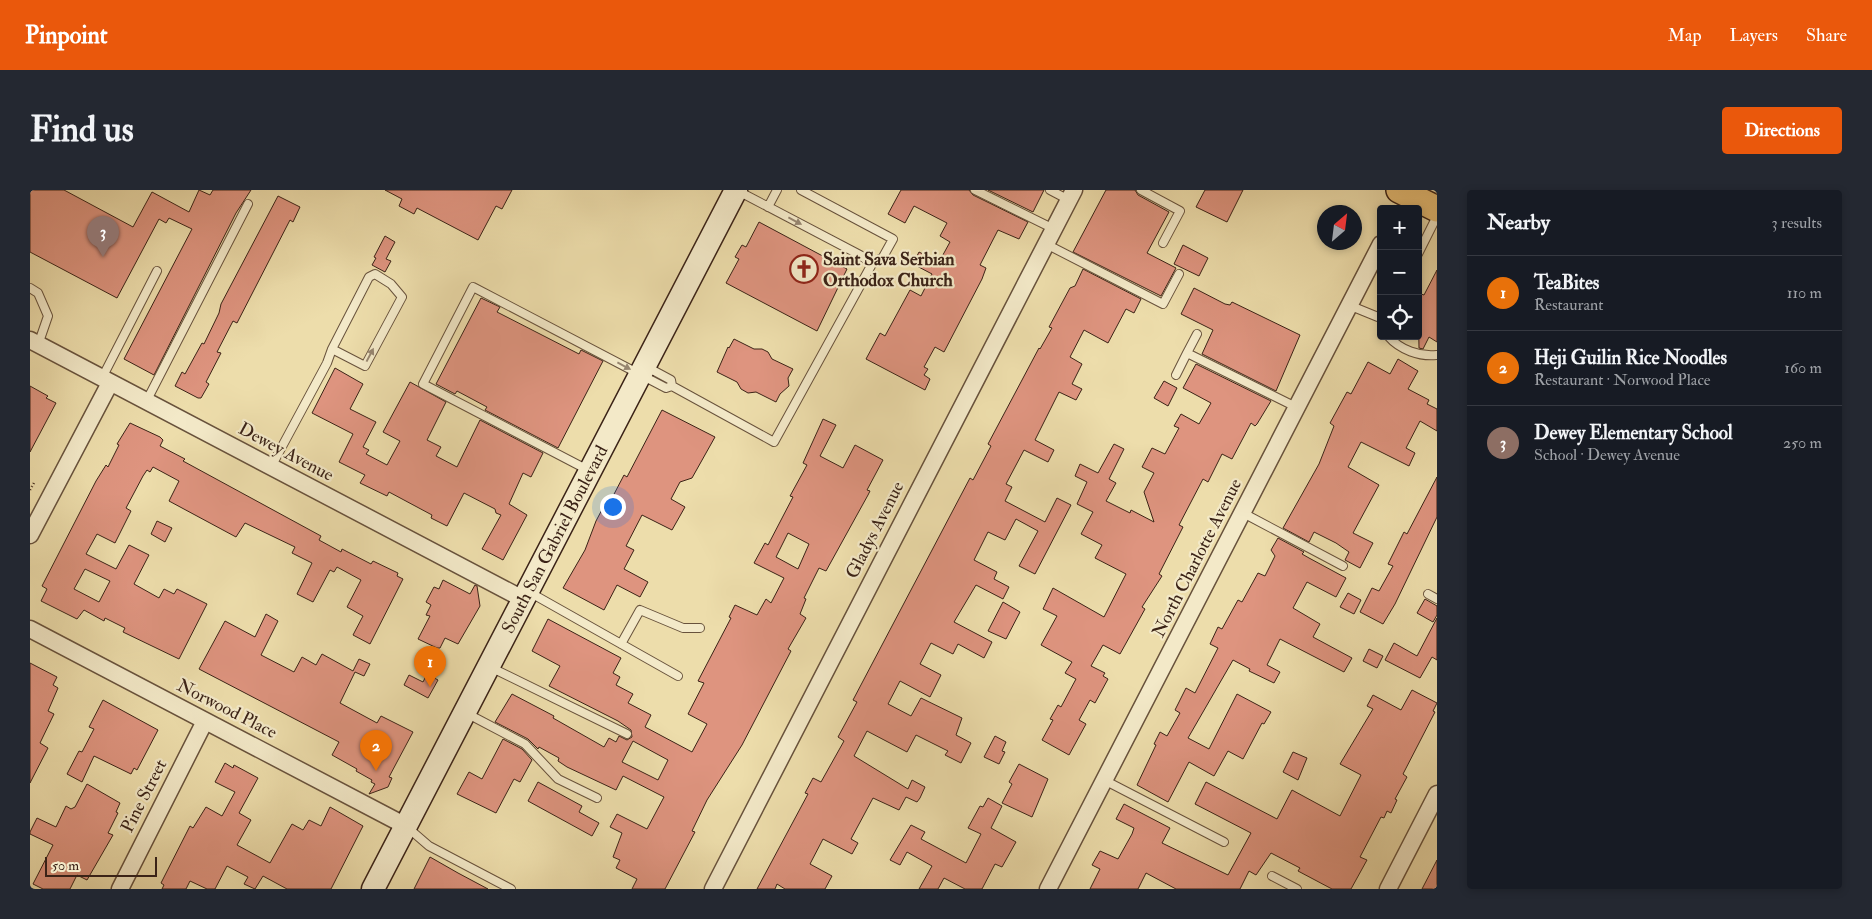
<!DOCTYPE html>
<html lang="en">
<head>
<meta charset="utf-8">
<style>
  :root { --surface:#171b24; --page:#242831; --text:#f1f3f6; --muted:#9ea1a6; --line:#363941; --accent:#ea580c }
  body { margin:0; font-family:"IM FELL Double Pica",serif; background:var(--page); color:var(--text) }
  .controls { position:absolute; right:15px; top:15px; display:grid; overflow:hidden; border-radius:5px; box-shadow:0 2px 8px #0003 }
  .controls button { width:45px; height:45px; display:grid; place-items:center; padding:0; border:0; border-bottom:1px solid var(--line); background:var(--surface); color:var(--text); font:25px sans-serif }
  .compass { position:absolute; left:1287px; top:15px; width:45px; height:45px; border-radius:50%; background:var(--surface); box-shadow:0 2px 8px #0003; rotate:28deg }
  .scale { position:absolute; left:15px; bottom:12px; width:112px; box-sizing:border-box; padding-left:5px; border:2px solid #3b2317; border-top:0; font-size:14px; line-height:18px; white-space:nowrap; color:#3b2317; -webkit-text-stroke:4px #f3e9c8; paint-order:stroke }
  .you { position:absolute; left:582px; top:316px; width:18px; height:18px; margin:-12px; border:4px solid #fff; border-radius:50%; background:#1a73e8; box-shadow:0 0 0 8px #1a73e833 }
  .badge { display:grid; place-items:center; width:32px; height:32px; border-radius:50%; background:var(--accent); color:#fff; font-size:16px; font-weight:700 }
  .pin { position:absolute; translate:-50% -41px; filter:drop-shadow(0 1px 2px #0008) }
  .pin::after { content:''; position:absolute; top:26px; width:18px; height:15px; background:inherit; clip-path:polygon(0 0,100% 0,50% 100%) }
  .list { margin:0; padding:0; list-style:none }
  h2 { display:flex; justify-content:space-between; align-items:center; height:65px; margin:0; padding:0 20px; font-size:21px }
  h2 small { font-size:16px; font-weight:400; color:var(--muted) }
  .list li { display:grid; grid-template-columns:32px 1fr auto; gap:15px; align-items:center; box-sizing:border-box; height:75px; padding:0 20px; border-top:1px solid var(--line) }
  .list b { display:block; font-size:19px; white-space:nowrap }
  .list p { margin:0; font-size:16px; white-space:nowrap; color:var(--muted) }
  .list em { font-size:16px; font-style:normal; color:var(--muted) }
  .icon { flex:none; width:28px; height:28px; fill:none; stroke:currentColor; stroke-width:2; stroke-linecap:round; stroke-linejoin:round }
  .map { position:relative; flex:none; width:1407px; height:699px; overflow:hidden; border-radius:5px }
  header { display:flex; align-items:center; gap:30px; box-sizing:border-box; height:70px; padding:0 25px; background:var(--accent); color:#fff }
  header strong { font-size:24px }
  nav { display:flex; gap:28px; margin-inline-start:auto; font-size:18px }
  .intro { display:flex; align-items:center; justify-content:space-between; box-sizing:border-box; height:120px; padding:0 30px }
  h1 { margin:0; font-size:35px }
  .button { padding:12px 22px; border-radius:5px; background:var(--accent); color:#fff; font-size:18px; font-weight:700 }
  main { display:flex; gap:30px; padding:0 30px }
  aside { flex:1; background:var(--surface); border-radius:5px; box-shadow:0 2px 8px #0003 }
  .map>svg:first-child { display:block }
</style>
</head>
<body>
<header>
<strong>Pinpoint</strong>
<nav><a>Map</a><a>Layers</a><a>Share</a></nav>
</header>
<div class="intro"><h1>Find us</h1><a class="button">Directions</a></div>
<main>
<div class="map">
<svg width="1407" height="699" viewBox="0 0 1407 699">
  <rect width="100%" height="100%" fill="#edddab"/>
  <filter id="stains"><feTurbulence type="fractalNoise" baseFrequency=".004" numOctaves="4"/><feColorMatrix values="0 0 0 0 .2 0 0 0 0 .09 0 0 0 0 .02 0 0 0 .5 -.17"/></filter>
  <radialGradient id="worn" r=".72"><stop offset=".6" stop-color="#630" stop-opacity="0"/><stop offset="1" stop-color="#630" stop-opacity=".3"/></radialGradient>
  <path fill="#de947f" stroke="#3b2317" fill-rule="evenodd" d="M0,0H34L103,37L122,2L159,22L169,0L180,5L183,0H221L206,23L124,185L94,169L162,39L139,28L136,33L129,29L87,108L0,62Z
    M355,0H482L472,19L466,16L448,50L387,18L384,24L369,16L372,9Z
    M871,0H939L943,5L998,32L989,49L968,40L950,75L956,78L952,89L914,162L905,157L894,177L898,179L894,185L900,189L895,200L836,169L850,143L855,146L880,100L891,106L902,84L883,74L889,62L909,72L920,52L910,46L917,33L884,16L875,33L858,24Z
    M958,0H1014L1003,22Z
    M1076,0H1105L1108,5L1139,22L1117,63L1146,78L1131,106L1043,62Z
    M1175,0H1213L1197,32L1166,17Z
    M248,6L270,17L263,32L260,30L207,133L203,131L187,162L191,163L176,192L179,194L171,208H168L145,196L152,182L155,184L172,153L174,154L189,123L191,114Z
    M729,32L817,79L787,141L696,93L709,69L705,67L712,55L716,57Z
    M355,46L365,52L356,69L361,71L355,82L342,75L346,68L344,67Z
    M1153,55L1178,68L1169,86L1144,74Z
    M1053,79L1111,109L1104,123L1096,119L1078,153L1054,140L1040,167L1052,174L1042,194L1052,199L1046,210L1029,202L1005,250L1024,260L1018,272L994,260L976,294L982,297L975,311L1015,332L1027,308L1041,315L1005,384L989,376L1008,341L986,329L975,350L958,342L944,370L967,382L964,389L979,397L973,409L946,395L924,432L962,452L954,468L928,454L923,464L901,453L890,474L911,485L900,507L870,491L858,514L881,526L891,508L932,528L926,545L941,553L931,573L915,565L918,561L886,545L877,562L837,541L824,566L878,599L882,590L895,597L890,608L887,612L876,607L869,620L843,608L821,649L828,653L822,664L793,649L780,674L802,686L795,699H755L747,694L745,699H727L778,604L775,603L783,588L791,592L814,551L808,547L827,512L823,510L940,288L943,290L961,256L958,254L1009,158L1010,159L1022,138L1019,137L1040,98L1045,96Z
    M1407,80V152L1399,147L1393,159L1389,158L1388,103L1394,105Z
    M1164,98L1195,114L1200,115L1202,112L1270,145L1246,201L1172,164L1183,140L1151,124Z
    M451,108L470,117L467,122L549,164L551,160L573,171L528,258L455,220L457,217L427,201L425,204L406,194Z
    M704,149L724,159H732L738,162L742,169L763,179L758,188L759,196L750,204L746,212L726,202L718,203L711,199L707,192L687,182L698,157L699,158Z
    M1368,169L1388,181L1378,199L1399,210L1397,214L1407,219V241L1390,231L1376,258L1385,263L1379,276L1331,252L1318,277L1349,295L1323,343L1343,353L1330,378L1315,370L1319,362L1306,353L1284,342L1279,352L1253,338L1289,274L1304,236L1300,233L1317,202L1321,204L1338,172L1360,184Z
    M1166,174L1241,211L1227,234L1225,236L1221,233L1202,269L1192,264L1178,292L1173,289L1149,335L1153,337L1129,384L1132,386L1112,417L1115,419L1090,464L1073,455L1061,476L1075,483L1073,486L1078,489L1065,513L1060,510L1049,530L1056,534L1039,565L1012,550L1023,530L1020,529L1028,515L1031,517L1046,489L1035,483L1042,472L1011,455L1027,426L1013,419L1023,398L1074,427L1096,384L1065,368L1072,355L1051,344L1063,322L1047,314L1057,292L1045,286L1050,274L1068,283L1084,254L1094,259L1079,289L1086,293L1076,311L1100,323L1101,320L1124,332L1114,302L1124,283L1112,277L1122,258L1135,264L1149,238L1144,236L1151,224L1169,234L1181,213L1153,198Z
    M305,178L333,194L320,219L346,232L333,257L339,260L336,264L357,275L370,251L353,242L380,192L416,212L397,250L411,257L406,266L427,277L450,230L513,263L501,287L493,283L479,314L497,325L473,370L452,359L471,325L466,323L465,319L434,303L417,336L401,328L402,325L359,302L357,306L330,293L335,285L309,272L323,244L282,223Z
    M1134,191L1147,198L1138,216L1124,208Z
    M0,196L18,206L16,208L26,213L0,262Z
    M632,220L685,247L662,288L650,292L641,309L655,317L642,340L612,325L596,356L604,360L594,379L618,392L610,407L587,395L574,420L533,398L555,360L566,331L576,312L582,308L594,285L597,287Z
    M793,229L806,235L790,266L813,278L825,255L853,270L837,300L840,301L838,305L796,381L789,378L774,408L776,409L770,424L776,428L758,459L761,461L712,555L677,610L662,641L665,642L635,699H602L607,689L586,678L590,670L583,667L592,643L580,637L587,624L617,639L634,607L593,586L586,600L537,577L528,571L529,568L509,557L508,559L498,549L465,532L482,504L524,526L523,528L574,557L579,548L586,552L589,546L597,550L602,547L601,540L588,531L519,496L530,476L502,461L518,429L591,468L583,483L590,487L586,495L603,504L598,513L621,525L615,537L662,562L677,534L658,524L674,493L668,491L701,428L699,427L705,415L727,425L736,409L741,413L754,388L724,373L735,353L738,355L763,307L760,306L777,275L773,273ZM758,343L779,354L768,379L746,367ZM603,551L638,570L628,590L592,572Z
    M100,233L130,247L133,250L130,256L155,269L153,271L291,346L289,350L311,362L312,359L341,374L343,371L368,383L367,386L373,389L340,454L323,445L333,426L317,417L331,390L307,377L304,382L300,380L283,412L267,404L282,373L262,363L265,357L215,333L206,347L139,311L149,291L123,277L120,282L117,280L113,286L96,318L101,321L85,353L67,344L56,364L86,379L99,355L119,365L104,394L129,408L134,399L144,404L147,399L177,414L149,469L93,442L95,438L75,428L74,431L54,420L47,429L11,411L17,399L12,396L66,291L76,275L78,277L89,255L87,254ZM55,379L80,391L69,412L44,399Z
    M1407,287V327L1365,414L1353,434L1330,422L1342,398L1349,401L1363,376L1358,374L1374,342L1377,344Z
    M127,331L142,338L135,352L121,344Z
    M1248,348L1274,362L1272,364L1279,368L1316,388L1306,407L1277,392L1263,418L1290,434L1283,447L1322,468L1314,482L1250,449L1237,475L1250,482L1244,493L1219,481L1220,479L1203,470L1158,548L1179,559L1207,504L1241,522L1234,534L1232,533L1213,569L1198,561L1184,586L1159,572L1138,612L1107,595L1126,555L1124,554L1130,542L1137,546L1150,523L1145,520L1156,498L1165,503L1188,458L1180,454L1188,437L1192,439L1208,410L1212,412L1228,383L1235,386L1245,366L1241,360Z
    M413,390L440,404L445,395L447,396L450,416L428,454L415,448L410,458H407L388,449L400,426L396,425L401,415L396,412L404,397L409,399Z
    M1318,403L1331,410L1324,424L1310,417Z
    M1395,409L1407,416V425L1403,432L1387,423Z
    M973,412L990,422L976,449L958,441Z
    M236,424L248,431L231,465L264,482L272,467L286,475L292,464L323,481L329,469L340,474L334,486L325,482L310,513L347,533L351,526L383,542L359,587L362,588L358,597L339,604L345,594L341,592L342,590L326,581L327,579L302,565L309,552L169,479L195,431L225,447Z
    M1407,428V470L1402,467L1390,488L1355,470L1364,453L1387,466Z
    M1339,459L1353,466L1347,478L1333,471Z
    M0,473L27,487L23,495L28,498L18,521L24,524L10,553L18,558L0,593Z
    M397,484L408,490L398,508L374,495L379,485L393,492Z
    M1382,500L1407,513L1403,521L1405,522L1373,584L1377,587L1365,609L1367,610L1361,623L1357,621L1354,628L1351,627L1330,667L1337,670L1321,699H1302L1268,681L1270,678L1241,663L1226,685L1219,681L1210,699H1146L1116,683L1108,699H1060L1070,679L1062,675L1070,661L1088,669L1102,644L1104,638L1086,629L1094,614L1140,638L1132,653L1198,685L1221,643L1165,614L1176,592L1247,629L1262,600L1310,626L1331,585L1310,574L1343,519L1337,516L1343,505L1371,520Z
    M73,510L128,540L107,580L104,578L101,584L64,566L52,592L37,584L49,561L52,562L64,539L59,537Z
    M965,546L976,552L972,561L975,562L969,574L954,567Z
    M473,549L492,559L502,570L490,592L484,589L466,623L427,604L439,582L452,589Z
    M1263,562L1277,568L1268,590L1253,582Z
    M195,573L203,578L204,575L228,588L209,623L221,630L207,655L240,673L262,634L273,640L279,630L291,636L300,617L333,636L301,699H257L233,686L225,699L214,694L218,687L197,676L185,699H177L160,691L156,699H132L134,695L131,693L160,636L163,638L176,617L192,626L205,602L185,592Z
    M989,574L1018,589L1002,627L972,613L982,594L979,592Z
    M508,592L552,616L549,622L569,633L562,646L498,611Z
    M57,594L90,613L86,622L88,623L78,643L83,645L57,690L47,685L40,699H13L3,694L23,655L0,644V642L7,628L26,637L36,616L41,619L45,617Z
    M958,608L972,616L961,638L986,652L972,677L965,674L952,699H935L914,688L908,699H889L902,676L877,662L870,675L860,670L881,635L895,642L891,649L936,673L951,644L938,638L950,616L953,617Z
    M400,667L428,683L458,699H384Z
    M1407,670V699H1392Z"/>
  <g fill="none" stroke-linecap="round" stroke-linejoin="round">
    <defs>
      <path id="service" d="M945,0L1024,39
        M1020,0L1039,10
        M1111,0L1150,21L1133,53
        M708,1L830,65L842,74
        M738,17L747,0
        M1016,54L1133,114L1149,84
        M1388,64L1407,26
        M0,98L8,103L18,126L8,155
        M1321,116L1348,127L1351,126
        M1167,144L1157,163L1268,218
        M1358,146C1370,160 1390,167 1407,165
        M615,176L641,190L642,196
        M1146,185L1157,163
        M72,188L127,81
        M116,212L218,14
        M241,277L297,173L302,159L339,87L345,84L361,94L372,107L335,176L302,159
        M558,280L393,194L443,97L636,198L642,196L744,252L842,74L853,67L863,49L771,0
        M1213,323L1313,376
        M499,402L648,486
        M1398,404L1407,409
        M591,454L610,420L653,438H670
        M460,477L597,544
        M436,523L495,554L528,589L567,608
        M1074,590L1194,652
        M377,637L399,656L481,699
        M1242,686L1267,699"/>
      <path id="minor" d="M0,150L493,409
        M0,345L80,193
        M0,439L376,636
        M90,699L175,531
        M683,699L1044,0
        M1018,699L1351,54
        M1358,699L1407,604"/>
      <g id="secondary">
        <path id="s1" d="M343,699L706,0"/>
      </g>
      <path id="primary" d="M1369,0L1407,19"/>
    </defs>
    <use href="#service" stroke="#68523c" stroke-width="10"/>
    <use href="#minor" stroke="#68523c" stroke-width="19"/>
    <use href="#secondary" stroke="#3b2317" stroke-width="25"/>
    <use href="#primary" stroke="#3b2317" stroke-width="28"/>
    <path stroke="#3b2317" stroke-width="2.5" stroke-dasharray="1 2.5" stroke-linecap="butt" d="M0,300L5,291"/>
    <use href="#service" stroke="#f3e9c8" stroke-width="8"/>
    <use href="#minor" stroke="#f3e9c8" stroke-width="16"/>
    <use href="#secondary" stroke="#f3e9c8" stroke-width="22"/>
    <use href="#primary" stroke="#e6be76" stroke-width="25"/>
  </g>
  <defs><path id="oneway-solid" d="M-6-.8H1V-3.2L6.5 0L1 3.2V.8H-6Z" transform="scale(1.25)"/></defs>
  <g fill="#978670">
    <use href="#oneway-solid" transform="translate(765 31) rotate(28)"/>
    <use href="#oneway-solid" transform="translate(340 165) rotate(-62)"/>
    <use href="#oneway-solid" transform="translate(594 176) rotate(28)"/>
  </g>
  <defs>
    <symbol id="church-ring" viewBox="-11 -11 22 22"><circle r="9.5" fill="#f3e9c8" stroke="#8f2418" stroke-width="1.5"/><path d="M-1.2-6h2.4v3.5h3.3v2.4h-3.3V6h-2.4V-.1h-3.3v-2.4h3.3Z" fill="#8f2418"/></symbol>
  </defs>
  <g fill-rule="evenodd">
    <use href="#church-ring" x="758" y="63" width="32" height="32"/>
  </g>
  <g text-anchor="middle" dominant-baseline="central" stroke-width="4.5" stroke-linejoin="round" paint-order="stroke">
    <g font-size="18" font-weight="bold" fill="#3b2317" stroke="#f3e9c8" text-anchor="start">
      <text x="793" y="69">Saint Sava Serbian<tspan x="793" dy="21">Orthodox Church</tspan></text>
    </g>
    <g font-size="18" fill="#3b2317" stroke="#f3e9c8">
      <text transform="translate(256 262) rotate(28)">Dewey Avenue</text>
      <text transform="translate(845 340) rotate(-63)">Gladys Avenue</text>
      <text stroke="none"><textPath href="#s1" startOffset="394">South San Gabriel Boulevard</textPath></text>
      <text transform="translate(1167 368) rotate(-63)">North Charlotte Avenue</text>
      <text transform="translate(197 519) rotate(27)">Norwood Place</text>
      <text transform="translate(114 606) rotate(-63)">Pine Street</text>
    </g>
  </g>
  <rect width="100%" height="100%" filter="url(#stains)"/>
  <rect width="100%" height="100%" fill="url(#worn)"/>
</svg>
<div class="controls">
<button>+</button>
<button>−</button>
<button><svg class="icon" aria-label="locate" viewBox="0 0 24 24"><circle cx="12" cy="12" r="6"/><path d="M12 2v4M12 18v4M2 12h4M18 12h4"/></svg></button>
</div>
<svg class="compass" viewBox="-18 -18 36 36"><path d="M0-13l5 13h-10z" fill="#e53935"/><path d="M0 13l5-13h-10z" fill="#9ea1a6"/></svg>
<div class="scale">50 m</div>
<div class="you"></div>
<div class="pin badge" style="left:400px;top:497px;background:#e8710a">1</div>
<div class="pin badge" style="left:346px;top:581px;background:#e8710a">2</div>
<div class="pin badge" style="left:73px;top:67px;background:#8d6e63">3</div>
</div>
<aside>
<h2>Nearby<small>3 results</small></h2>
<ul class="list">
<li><span class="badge" style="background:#e8710a">1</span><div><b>TeaBites</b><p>Restaurant</p></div><em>110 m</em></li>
<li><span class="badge" style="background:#e8710a">2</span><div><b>Heji Guilin Rice Noodles</b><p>Restaurant · Norwood Place</p></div><em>160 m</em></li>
<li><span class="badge" style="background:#8d6e63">3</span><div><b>Dewey Elementary School</b><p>School · Dewey Avenue</p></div><em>250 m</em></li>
</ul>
</aside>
</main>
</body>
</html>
